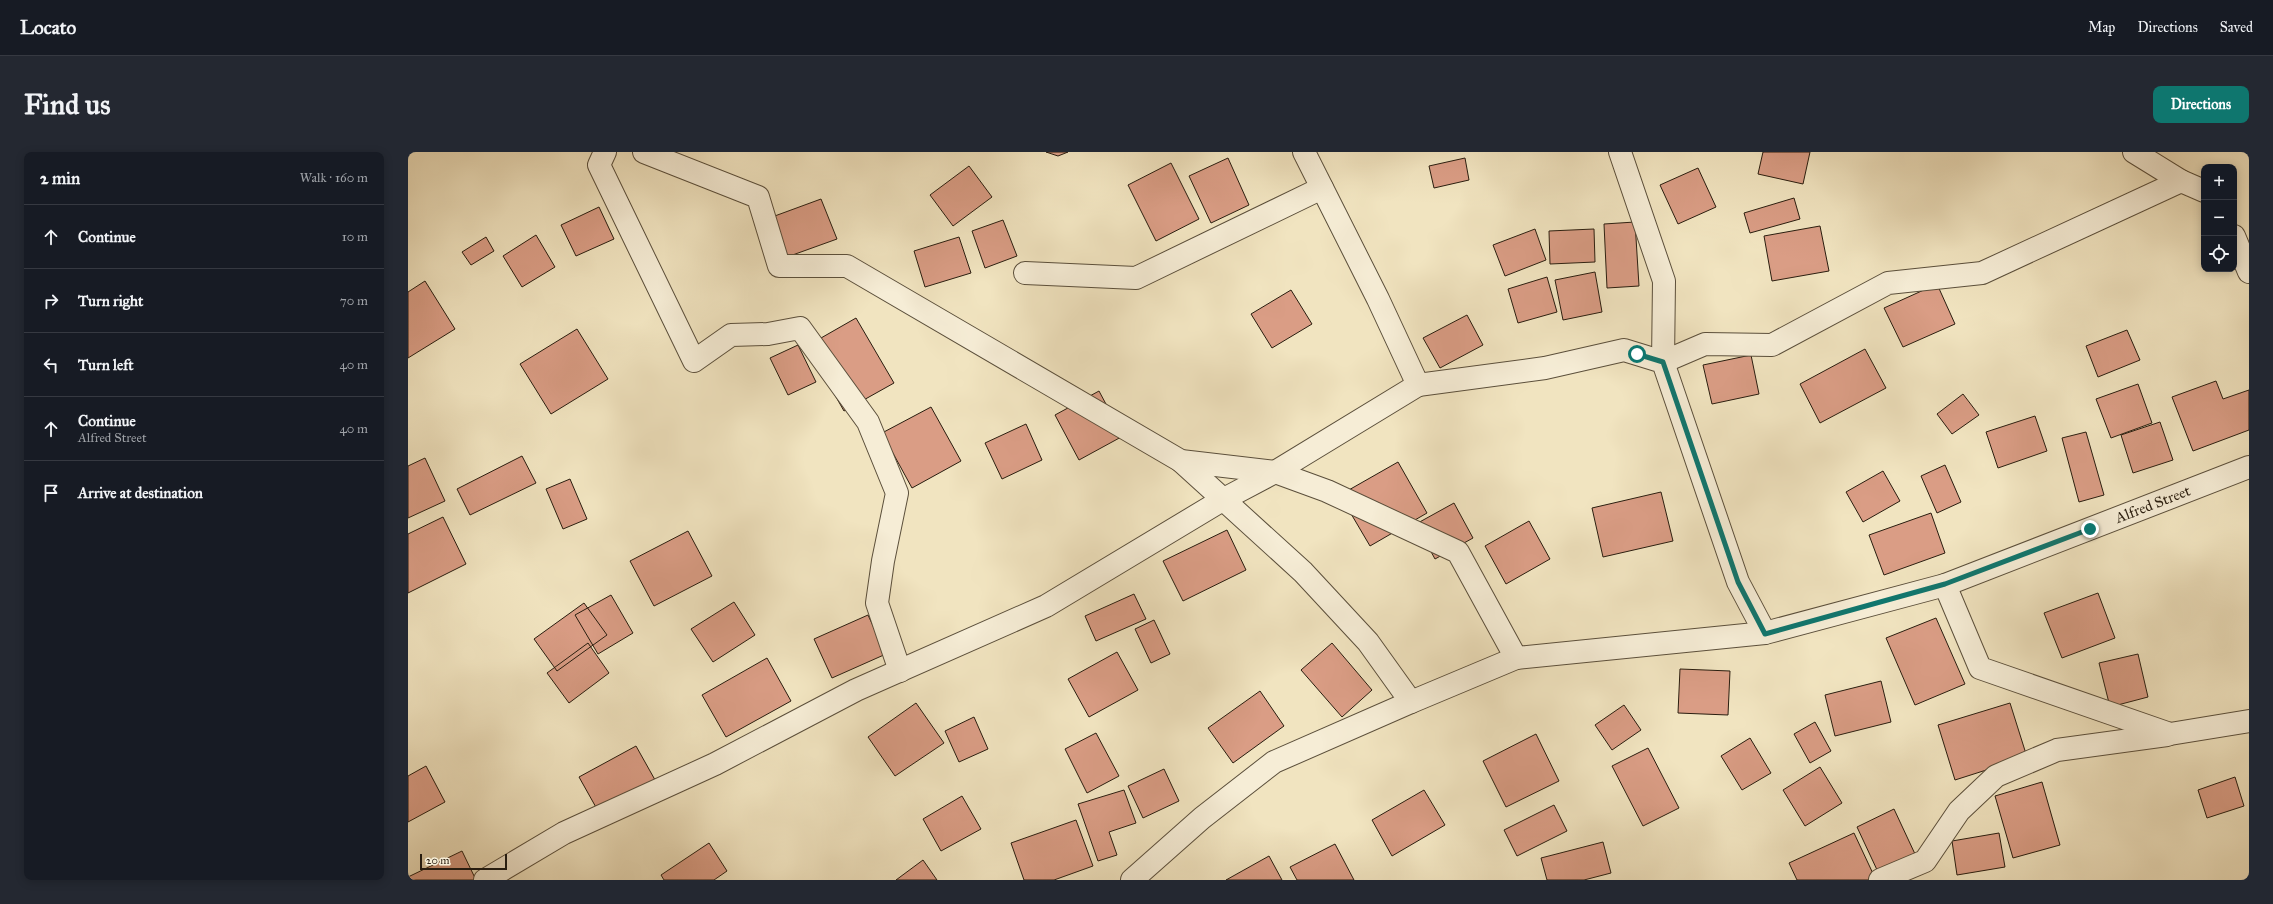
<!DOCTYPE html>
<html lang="en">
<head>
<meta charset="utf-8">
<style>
  :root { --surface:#171b24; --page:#242831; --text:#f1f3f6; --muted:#9ea1a6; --line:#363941; --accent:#0f766e }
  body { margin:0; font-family:"IM FELL Great Primer",serif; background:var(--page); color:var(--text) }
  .controls { position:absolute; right:12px; top:12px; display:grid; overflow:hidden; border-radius:8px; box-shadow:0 2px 10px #0003 }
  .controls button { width:36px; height:36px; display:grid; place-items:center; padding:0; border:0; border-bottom:1px solid var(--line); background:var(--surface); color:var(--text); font:20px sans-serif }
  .scale { position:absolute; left:12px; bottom:10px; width:87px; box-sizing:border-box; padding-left:4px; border:2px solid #291d0f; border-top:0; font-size:11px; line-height:14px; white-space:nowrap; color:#291d0f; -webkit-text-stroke:3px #f6edd6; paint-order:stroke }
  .stop { position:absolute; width:12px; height:12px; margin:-9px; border:3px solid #0f766e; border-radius:50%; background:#fff }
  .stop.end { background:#0f766e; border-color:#fff; box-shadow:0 1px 4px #0008 }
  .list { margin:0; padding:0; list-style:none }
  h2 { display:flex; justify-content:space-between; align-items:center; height:52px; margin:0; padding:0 16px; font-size:17px }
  h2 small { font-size:13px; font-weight:400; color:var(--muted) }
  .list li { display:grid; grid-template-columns:26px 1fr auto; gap:12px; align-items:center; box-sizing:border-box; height:64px; padding:0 16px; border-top:1px solid var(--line) }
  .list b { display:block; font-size:15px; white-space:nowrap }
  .list p { margin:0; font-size:13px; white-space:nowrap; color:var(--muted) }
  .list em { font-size:13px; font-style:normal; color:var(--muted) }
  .icon { flex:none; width:22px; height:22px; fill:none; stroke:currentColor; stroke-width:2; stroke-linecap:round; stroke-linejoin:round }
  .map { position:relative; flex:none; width:1841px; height:728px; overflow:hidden; border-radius:8px }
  header { display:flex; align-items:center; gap:24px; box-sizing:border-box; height:56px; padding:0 20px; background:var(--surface); border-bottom:1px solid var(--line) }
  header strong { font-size:19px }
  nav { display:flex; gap:22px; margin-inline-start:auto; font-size:14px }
  .intro { display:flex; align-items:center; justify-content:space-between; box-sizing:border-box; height:96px; padding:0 24px }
  h1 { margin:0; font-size:28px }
  .button { padding:10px 18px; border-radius:8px; background:var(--accent); color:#fff; font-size:14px; font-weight:700 }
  main { display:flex; gap:24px; padding:0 24px }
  aside { flex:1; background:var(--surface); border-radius:8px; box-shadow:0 2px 10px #0003 }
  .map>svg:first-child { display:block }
</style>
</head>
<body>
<header>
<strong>Locato</strong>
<nav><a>Map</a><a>Directions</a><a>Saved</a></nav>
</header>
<div class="intro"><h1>Find us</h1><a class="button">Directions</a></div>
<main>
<aside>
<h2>2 min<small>Walk · 160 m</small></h2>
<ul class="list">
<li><svg class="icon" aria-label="ahead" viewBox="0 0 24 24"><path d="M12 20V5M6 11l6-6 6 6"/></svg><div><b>Continue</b></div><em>10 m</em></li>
<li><svg class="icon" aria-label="right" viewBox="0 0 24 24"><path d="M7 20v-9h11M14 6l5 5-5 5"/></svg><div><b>Turn right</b></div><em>70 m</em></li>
<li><svg class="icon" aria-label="left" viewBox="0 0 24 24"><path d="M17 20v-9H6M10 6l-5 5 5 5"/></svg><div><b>Turn left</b></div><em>40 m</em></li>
<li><svg class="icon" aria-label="ahead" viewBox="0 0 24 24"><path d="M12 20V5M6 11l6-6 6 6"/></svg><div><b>Continue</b><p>Alfred Street</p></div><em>40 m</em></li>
<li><svg class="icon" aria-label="arrive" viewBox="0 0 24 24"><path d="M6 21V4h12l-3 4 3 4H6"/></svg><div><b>Arrive at destination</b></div></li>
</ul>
</aside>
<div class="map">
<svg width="1841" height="728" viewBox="0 0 1841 728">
  <rect width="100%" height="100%" fill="#f1e4c0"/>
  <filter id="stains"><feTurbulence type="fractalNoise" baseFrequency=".005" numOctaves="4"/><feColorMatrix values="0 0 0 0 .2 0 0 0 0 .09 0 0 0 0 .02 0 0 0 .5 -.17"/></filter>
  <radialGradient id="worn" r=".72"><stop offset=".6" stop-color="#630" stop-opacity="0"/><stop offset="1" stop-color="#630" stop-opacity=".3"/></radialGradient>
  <path fill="#da9d85" stroke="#291d0f" d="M638,0H660L650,4Z
    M1355,0H1402L1395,32L1350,22Z
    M820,6L841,53L803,71L781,24Z
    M1057,6L1061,28L1026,36L1021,14Z
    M763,11L791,67L748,89L720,33Z
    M561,14L584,45L545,74L522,43Z
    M1290,16L1308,55L1270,72L1252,33Z
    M1386,46L1392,67L1342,81L1336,61Z
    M413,47L429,87L379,105L364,65Z
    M191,55L206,87L168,104L153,73Z
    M595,68L609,104L577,116L564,79Z
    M1227,70L1231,134L1199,136L1196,72Z
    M1412,74L1421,119L1364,129L1356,84Z
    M1127,77L1138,108L1097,124L1085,93Z
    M1186,77L1187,110L1142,112L1141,79Z
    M128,83L147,115L114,135L95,104Z
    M78,85L86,99L63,113L54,100Z
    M551,85L563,121L517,135L506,99Z
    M1187,120L1194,160L1155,168L1147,128Z
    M1139,125L1149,160L1110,171L1100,137Z
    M17,129L47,177L0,206V140Z
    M1529,132L1547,172L1495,195L1476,156Z
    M883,138L904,172L864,196L843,162Z
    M1059,163L1075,193L1032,216L1015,186Z
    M448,166L486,231L436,259L399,194Z
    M169,177L200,227L143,262L112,212Z
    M1719,178L1732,208L1690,225L1678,194Z
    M390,193L408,230L380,243L362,206Z
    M1457,197L1478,236L1412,271L1392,232Z
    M1343,203L1351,242L1304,252L1295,213Z
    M1808,229L1815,247L1841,238V278L1785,299L1764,245Z
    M1730,232L1744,271L1703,286L1688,247Z
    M691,239L715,284L671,308L647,263Z
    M1555,242L1571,263L1544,282L1529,262Z
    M523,255L553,309L504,336L474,281Z
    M1627,264L1639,299L1590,316L1578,280Z
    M1752,270L1765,308L1725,321L1713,283Z
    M618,272L634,308L594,327L577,291Z
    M1678,280L1696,343L1671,350L1654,286Z
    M114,304L128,331L62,363L49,337Z
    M17,306L37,349L0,366V314Z
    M990,310L1019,361L962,394L932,343Z
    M1537,313L1553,350L1529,361L1513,324Z
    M1475,319L1492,349L1455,370L1438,340Z
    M162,327L179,367L155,377L138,337Z
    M1253,340L1265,389L1195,405L1184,356Z
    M1046,351L1065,386L1027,407L1008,372Z
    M1523,361L1537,401L1476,423L1461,383Z
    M35,365L58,412L0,441V382Z
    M1121,369L1142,407L1098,432L1077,394Z
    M819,378L838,418L775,449L755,409Z
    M280,379L304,424L246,454L222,409Z
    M1690,441L1707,486L1654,506L1636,461Z
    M726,442L738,467L688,489L677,464Z
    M203,443L225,481L190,502L167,463Z
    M326,450L347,483L305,510L283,477Z
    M176,451L199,483L149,519L126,487Z
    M460,463L478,502L424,526L406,487Z
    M1528,466L1557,532L1507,553L1478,486Z
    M746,468L762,502L743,511L727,477Z
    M180,491L201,521L161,551L139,521Z
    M924,491L964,538L934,565L893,518Z
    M709,500L730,538L681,565L660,527Z
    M1730,502L1740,545L1702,555L1691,511Z
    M359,506L383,549L318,585L294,543Z
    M1272,517L1322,519L1320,563L1270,561Z
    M1473,529L1483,570L1427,584L1417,543Z
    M852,539L876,574L825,611L800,576Z
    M508,551L536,591L487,624L460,585Z
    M1602,551L1619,605L1547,628L1530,573Z
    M1216,553L1233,578L1204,598L1187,573Z
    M566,565L580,597L551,610L537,579Z
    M1407,570L1423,599L1402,611L1386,582Z
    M688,581L711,624L679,641L657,597Z
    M1128,582L1151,629L1098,655L1075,609Z
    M1342,586L1363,621L1334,638L1313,604Z
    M228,594L251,635L194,666L171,625Z
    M1240,596L1271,656L1235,674L1204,614Z
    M18,614L37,650L0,670V624Z
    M1412,615L1434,651L1397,674L1375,638Z
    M756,617L771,649L735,666L720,634Z
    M1827,625L1836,654L1799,666L1790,638Z
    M1634,630L1652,693L1605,706L1587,644Z
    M716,638L728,671L701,680L709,703L690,709L670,652Z
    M1016,638L1037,673L984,704L964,668Z
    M554,644L573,677L533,699L515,667Z
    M1146,653L1159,679L1109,704L1096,678Z
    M1486,657L1507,702L1470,720L1449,675Z
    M668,668L685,714L646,728H616L603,691Z
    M1446,681L1468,728H1389L1381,711Z
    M1591,681L1597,715L1549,723L1544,689Z
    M1195,690L1203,721L1176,728H1139L1133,706Z
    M301,691L319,719L306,728H256L253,723Z
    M927,692L946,728H889L882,715Z
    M54,699L68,728H0V725Z
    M861,704L874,728H818Z
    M515,708L529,728H488Z"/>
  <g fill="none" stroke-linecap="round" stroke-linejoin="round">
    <defs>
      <g id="minor">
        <path d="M197,0L191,13L286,209L323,183L360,182L392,176L460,270L489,341L475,409L469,451L492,519"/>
        <path d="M236,0L350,45L371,114H439L773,309L867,320L919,339L1050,400L1108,506L1357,481L1537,433L1572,516L1762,582L1841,569"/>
        <path d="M896,0L970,147L1010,233L1137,216L1216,198L1255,210L1330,430L1357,481"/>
        <path d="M1212,0L1256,129L1255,210L1297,192L1364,193L1480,131L1574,121L1773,29L1796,39"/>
        <path d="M1726,0L1773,29"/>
        <path d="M1826,84L1841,120"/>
        <path d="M617,121L728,126L914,36"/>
        <path d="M773,309L895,420L960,490L1003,550L1108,506"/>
        <path id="s1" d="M1537,433L1841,315"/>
        <path d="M77,728L156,681L307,612L448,538L638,454L816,347L867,320L1010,233"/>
        <path d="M724,728L794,666L866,610L1003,550"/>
        <path d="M1472,728L1517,709L1551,659L1588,624L1649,598L1759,583"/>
      </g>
    </defs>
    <use href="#minor" stroke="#5b4f3b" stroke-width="24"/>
    <use href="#minor" stroke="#f6edd6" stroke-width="22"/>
  </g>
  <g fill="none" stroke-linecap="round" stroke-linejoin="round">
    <path stroke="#0f766e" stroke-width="5" d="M1229,202L1255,210L1330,430L1357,482L1537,432L1682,377"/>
  </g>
  <g text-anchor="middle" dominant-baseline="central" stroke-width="4" stroke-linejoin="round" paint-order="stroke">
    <g font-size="15" fill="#291d0f" stroke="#f6edd6">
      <text stroke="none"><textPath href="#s1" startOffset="223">Alfred Street</textPath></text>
    </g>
  </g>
  <rect width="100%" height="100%" filter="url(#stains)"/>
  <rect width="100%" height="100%" fill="url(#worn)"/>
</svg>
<div class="controls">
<button>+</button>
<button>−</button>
<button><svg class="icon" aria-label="locate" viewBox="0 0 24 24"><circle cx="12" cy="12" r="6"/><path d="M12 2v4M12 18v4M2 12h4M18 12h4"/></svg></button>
</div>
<div class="scale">20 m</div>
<div class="stop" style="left:1229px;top:202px"></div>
<div class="stop end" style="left:1682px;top:377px"></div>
</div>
</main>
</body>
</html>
